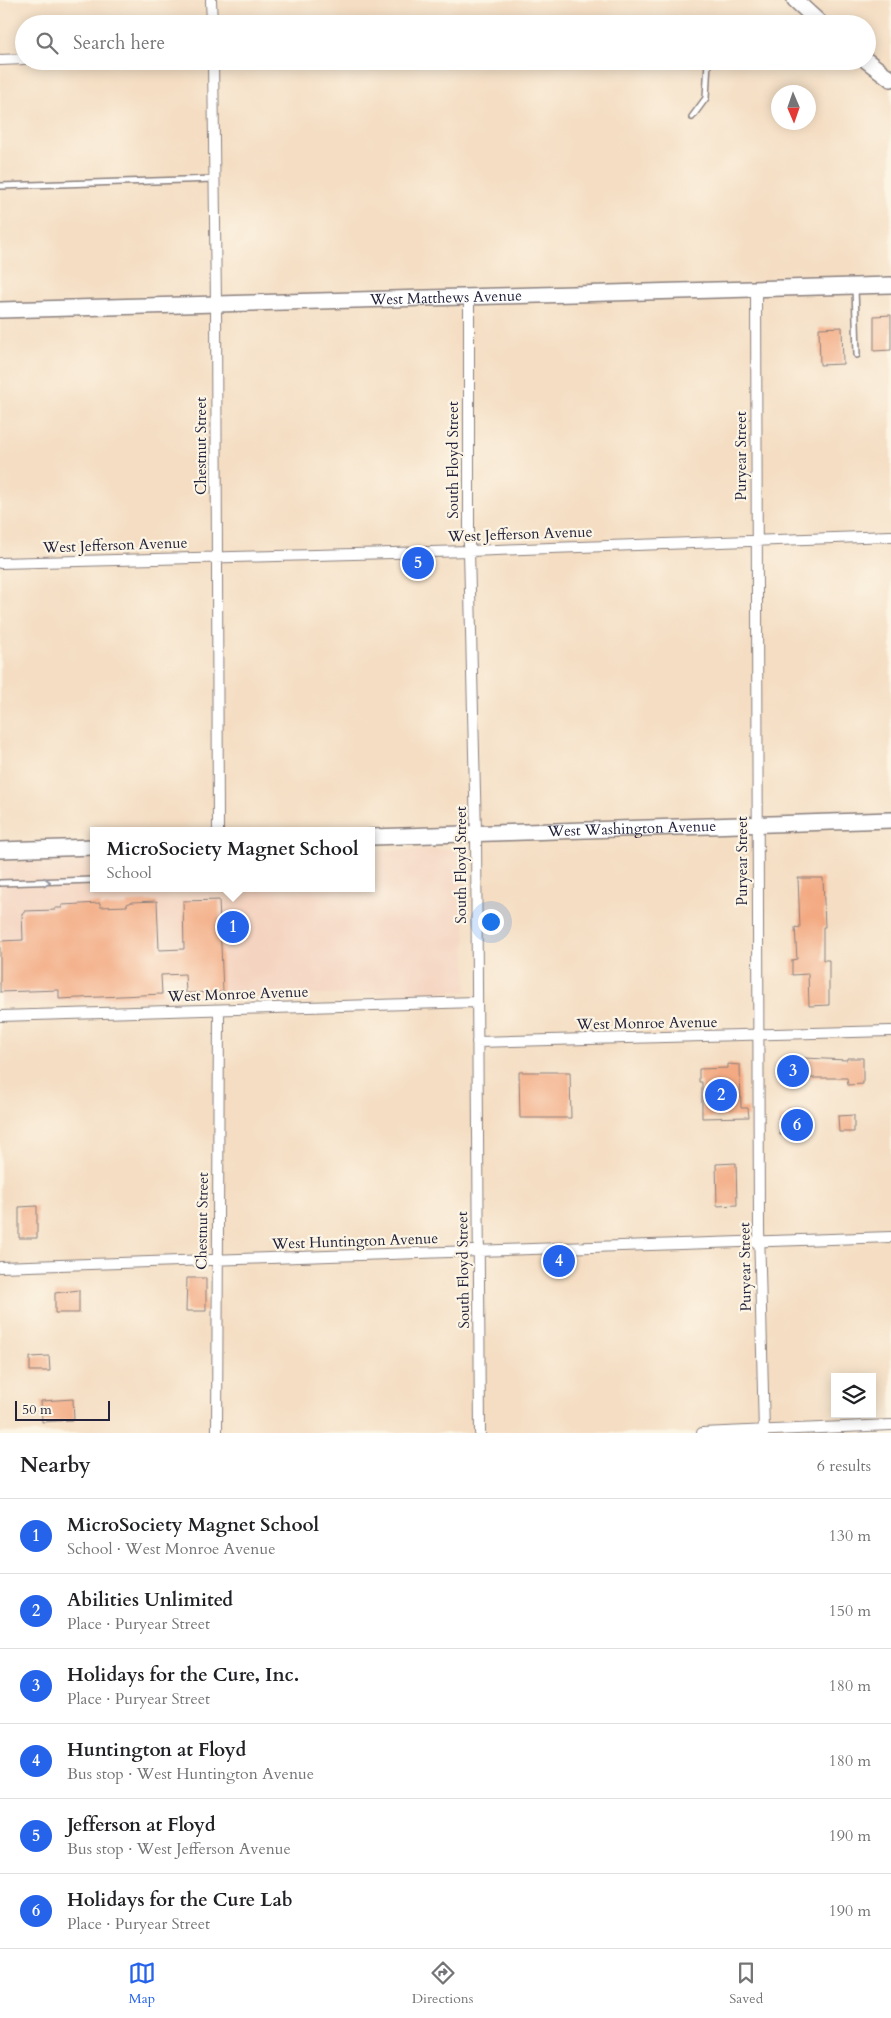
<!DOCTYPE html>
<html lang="en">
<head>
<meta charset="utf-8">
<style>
  :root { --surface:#fff; --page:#f6f6f6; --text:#202124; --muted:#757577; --line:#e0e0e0; --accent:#2563eb }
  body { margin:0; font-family:Cardo,serif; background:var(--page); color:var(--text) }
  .controls { position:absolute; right:15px; bottom:15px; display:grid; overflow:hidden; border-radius:0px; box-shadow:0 2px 12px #0003 }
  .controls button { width:45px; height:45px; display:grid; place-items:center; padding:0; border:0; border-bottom:1px solid var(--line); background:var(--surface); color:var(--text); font:25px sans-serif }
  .compass { position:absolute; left:771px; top:85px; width:45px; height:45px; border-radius:50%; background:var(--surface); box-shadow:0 2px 12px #0003; rotate:178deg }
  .scale { position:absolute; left:15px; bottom:12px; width:95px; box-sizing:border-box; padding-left:5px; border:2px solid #22223b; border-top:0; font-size:14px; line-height:18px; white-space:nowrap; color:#22223b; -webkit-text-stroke:4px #fcf5e5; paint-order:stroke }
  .you { position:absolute; left:490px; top:921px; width:18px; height:18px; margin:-12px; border:4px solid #fff; border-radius:50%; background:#1a73e8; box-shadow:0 0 0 8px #1a73e833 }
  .badge { display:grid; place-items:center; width:32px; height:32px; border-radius:50%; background:var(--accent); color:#fff; font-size:16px; font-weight:700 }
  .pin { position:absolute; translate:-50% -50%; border:2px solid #fff; box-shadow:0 1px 5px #0006 }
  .popup { position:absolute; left:90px; top:827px; width:285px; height:65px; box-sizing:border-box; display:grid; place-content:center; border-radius:0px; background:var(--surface); filter:drop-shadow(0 1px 4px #0005); font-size:16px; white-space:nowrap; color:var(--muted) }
  .popup b { font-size:19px; color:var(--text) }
  .popup::after { content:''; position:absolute; left:50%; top:100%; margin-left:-10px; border:10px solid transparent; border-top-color:var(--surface) }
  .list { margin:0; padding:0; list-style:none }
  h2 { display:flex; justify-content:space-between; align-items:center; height:65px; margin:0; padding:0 20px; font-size:21px }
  h2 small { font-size:16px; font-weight:400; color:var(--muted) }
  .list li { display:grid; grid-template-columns:32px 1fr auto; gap:15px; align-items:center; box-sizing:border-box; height:75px; padding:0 20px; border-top:1px solid var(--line) }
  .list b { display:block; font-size:19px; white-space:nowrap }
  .list p { margin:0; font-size:16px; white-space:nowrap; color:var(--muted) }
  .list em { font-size:16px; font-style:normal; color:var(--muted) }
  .icon { flex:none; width:28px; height:28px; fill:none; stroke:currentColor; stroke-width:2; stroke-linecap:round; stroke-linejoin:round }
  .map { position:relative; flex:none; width:891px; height:1433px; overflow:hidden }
  .search { position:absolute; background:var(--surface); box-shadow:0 2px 12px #0003; left:15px; right:15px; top:15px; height:55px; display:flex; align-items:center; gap:12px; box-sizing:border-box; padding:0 18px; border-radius:28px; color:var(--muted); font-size:19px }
  .sheet { height:515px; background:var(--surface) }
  nav { display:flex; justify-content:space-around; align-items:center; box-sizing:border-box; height:70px; border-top:1px solid var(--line); background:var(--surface); font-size:14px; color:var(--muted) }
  nav a { display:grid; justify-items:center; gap:2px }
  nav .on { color:var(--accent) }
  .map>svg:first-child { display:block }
</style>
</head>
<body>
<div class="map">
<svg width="891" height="1433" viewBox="0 0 891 1433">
  <rect width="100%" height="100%" fill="#fcf5e5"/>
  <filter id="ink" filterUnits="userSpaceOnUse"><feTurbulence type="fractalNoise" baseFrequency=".02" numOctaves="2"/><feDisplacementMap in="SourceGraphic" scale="10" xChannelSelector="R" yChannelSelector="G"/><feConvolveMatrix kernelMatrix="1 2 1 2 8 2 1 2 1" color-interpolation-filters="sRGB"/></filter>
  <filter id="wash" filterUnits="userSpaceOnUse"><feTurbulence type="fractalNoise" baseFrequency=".0096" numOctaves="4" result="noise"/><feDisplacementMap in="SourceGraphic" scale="20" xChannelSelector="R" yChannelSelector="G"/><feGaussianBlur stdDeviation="1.12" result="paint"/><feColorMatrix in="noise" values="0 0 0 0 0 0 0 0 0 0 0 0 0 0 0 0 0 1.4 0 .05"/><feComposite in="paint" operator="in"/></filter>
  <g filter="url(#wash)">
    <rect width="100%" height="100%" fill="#f4ddc2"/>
    <path fill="#f4d3c0" d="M463,849L467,991L0,1004V862L94,859V888H372V851Z"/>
    <g id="blocks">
      <path fill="#f3aa83" d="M891,315V350L874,351V316Z
        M842,327L843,364L820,365L819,328Z
        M798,878H823L825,927H823V960H829V1005L809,1006L808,974L792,975V960L797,959L795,927L800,928Z
        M219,900L223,992L186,993L185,974L161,975L162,994L59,999V990L0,992V941L23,940L22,913H24V911L55,910V908H62V905L100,903V907L127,906V904L132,902L157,901L159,950L184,949L183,901Z
        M804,1058L847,1060V1058H863V1084L848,1085L847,1078H804L805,1084L783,1085L782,1059Z
        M728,1064L740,1065L741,1108H748L749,1117L702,1118V1082H699V1069L728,1068Z
        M519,1072H570L571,1118H520Z
        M789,1112H805L806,1136L780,1135L779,1116H789Z
        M854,1115V1132H839L838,1116Z
        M736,1163L737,1205L717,1206L716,1164Z
        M37,1206V1238H19V1207Z
        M187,1278H206V1311H186Z
        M79,1290V1313H55V1293Z
        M49,1356L50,1371H30V1357Z
        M73,1399L74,1420L42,1422L41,1401Z"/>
    </g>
  </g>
  <g filter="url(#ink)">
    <use href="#blocks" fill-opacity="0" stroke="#8b807e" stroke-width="1"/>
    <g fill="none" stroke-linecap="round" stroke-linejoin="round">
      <defs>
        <path id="lane" d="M692,117L706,98L708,61
          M0,186L214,179
          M855,287L857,355
          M0,883L94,880"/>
        <path id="street" d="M211,0L212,24
          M0,60L24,59
          M213,61L216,303L218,831
          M756,289L759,1228L764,1433
          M469,296V551L476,833L480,1433
          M0,563L469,551L891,536
          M0,1016L476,1002
          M477,1042L891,1031
          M0,1267L891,1237
          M217,1433L219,1010
          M702,1433L891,1425"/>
        <g id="secondary">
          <path d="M795,0L821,24"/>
          <path d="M867,61L891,79"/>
          <path id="s1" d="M0,310L891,285"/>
          <path id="s2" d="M372,837L891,820"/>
          <path d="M0,850L94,847"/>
        </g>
      </defs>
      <use href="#lane" stroke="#8b807e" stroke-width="8"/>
      <use href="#street" stroke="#8b807e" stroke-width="12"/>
      <use href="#secondary" stroke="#8b807e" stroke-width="18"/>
      <use href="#lane" stroke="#fff" stroke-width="5"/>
      <use href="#street" stroke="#fff" stroke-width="10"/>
      <use href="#secondary" stroke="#fff" stroke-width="15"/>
    </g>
    <defs><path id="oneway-chevron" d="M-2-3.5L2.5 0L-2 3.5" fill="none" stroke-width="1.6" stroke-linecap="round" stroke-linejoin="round" transform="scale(1.25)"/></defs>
    <use stroke="#9c9ca7" href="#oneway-chevron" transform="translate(47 882) rotate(-2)"/>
  </g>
  <g text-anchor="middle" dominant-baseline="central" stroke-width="4.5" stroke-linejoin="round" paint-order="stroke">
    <g font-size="15" fill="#22223b" stroke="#fcf5e5">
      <text stroke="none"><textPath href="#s1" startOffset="446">West Matthews Avenue</textPath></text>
      <text transform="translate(201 446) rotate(-90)">Chestnut Street</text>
      <text transform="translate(741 456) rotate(-90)">Puryear Street</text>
      <text transform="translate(453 460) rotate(-90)">South Floyd Street</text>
      <text transform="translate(520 534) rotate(-2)">West Jefferson Avenue</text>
      <text transform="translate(115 545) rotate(-2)">West Jefferson Avenue</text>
      <text stroke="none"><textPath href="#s2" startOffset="260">West Washington Avenue</textPath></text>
      <text transform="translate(742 861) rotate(-90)">Puryear Street</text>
      <text transform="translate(461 865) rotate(-90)">South Floyd Street</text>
      <text transform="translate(238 994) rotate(-2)">West Monroe Avenue</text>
      <text transform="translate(647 1023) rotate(-1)">West Monroe Avenue</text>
      <text transform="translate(202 1221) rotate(-89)">Chestnut Street</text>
      <text transform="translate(355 1241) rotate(-2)">West Huntington Avenue</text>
      <text transform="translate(745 1267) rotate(-91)">Puryear Street</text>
      <text transform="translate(463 1270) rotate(-91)">South Floyd Street</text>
    </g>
  </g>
</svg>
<div class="controls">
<button><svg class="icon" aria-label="layers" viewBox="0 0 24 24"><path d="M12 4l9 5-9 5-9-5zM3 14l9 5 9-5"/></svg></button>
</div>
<svg class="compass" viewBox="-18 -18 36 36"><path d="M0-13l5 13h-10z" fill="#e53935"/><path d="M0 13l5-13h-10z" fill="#757577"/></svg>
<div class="scale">50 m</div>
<div class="you"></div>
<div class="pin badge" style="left:233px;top:927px">1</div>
<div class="popup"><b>MicroSociety Magnet School</b>School</div>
<div class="pin badge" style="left:721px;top:1095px">2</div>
<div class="pin badge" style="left:793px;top:1071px">3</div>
<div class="pin badge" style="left:559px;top:1261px">4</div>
<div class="pin badge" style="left:418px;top:563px">5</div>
<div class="pin badge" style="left:797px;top:1125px">6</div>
<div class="search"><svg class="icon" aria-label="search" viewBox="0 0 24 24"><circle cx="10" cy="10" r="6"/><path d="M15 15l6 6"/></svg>Search here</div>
</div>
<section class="sheet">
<h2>Nearby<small>6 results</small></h2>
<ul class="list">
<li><span class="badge">1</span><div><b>MicroSociety Magnet School</b><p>School · West Monroe Avenue</p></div><em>130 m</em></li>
<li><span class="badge">2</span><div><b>Abilities Unlimited</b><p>Place · Puryear Street</p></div><em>150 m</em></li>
<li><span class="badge">3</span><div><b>Holidays for the Cure, Inc.</b><p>Place · Puryear Street</p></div><em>180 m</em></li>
<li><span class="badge">4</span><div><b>Huntington at Floyd</b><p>Bus stop · West Huntington Avenue</p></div><em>180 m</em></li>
<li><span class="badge">5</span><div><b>Jefferson at Floyd</b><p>Bus stop · West Jefferson Avenue</p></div><em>190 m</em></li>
<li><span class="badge">6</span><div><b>Holidays for the Cure Lab</b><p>Place · Puryear Street</p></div><em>190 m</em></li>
</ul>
</section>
<nav>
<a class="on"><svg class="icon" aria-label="map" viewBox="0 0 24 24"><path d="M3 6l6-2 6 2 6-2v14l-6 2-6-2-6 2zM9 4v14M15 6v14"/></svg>Map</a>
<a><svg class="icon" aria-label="directions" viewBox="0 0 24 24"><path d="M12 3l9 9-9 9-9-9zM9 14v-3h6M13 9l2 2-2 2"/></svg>Directions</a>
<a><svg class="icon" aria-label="saved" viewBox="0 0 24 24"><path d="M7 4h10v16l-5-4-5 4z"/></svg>Saved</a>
</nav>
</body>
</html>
